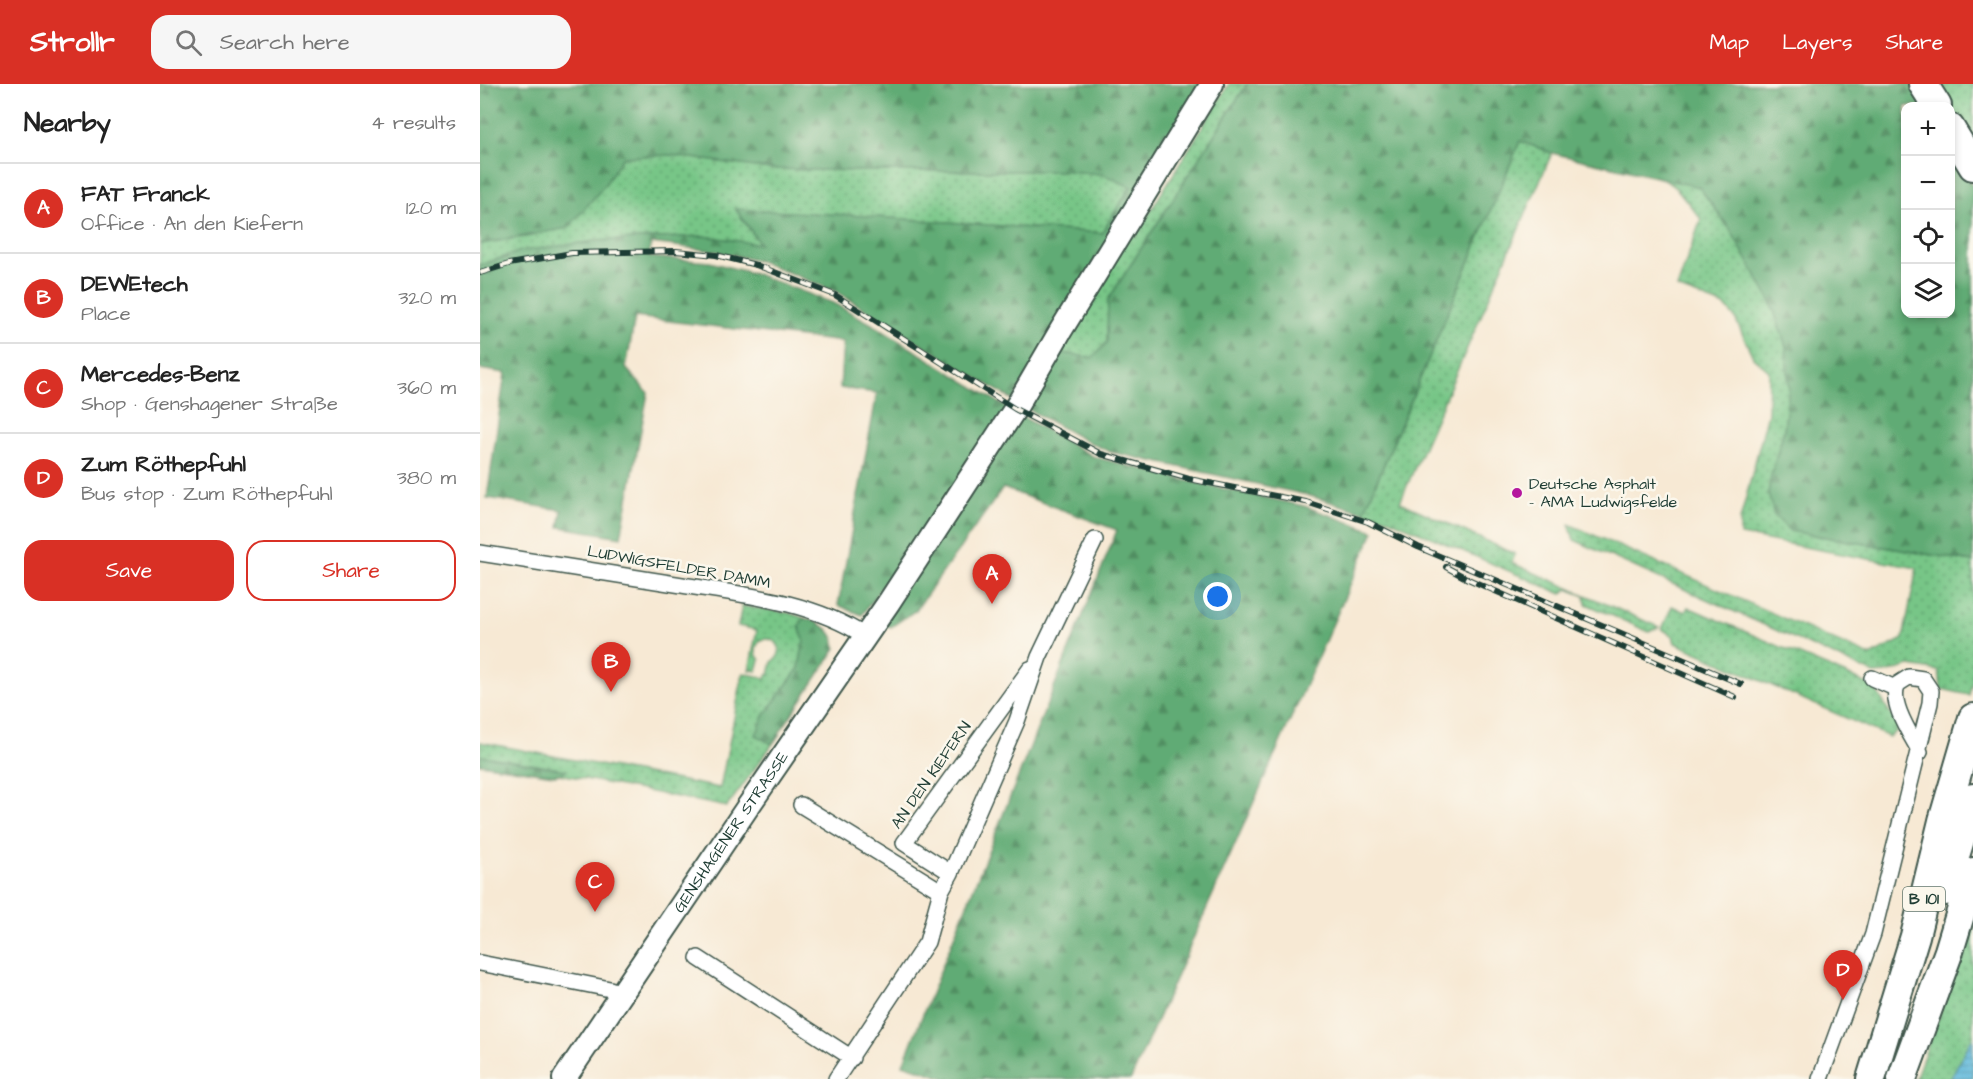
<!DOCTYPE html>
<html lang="en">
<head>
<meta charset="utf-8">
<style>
  :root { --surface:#fff; --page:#f6f6f6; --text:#222; --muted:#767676; --line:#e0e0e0; --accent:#d93025 }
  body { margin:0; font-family:"Architects Daughter",sans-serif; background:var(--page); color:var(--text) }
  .controls { position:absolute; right:18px; top:18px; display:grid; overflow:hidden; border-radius:12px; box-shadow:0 3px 9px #0003 }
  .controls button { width:54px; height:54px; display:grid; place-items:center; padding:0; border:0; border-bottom:2px solid var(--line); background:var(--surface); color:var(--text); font:30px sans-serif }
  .you { position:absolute; left:738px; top:513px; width:21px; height:21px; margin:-15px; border:4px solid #fff; border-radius:50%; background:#1a73e8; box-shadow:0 0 0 9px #1a73e833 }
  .badge { display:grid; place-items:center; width:39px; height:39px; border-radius:50%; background:var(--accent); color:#fff; font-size:20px; font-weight:700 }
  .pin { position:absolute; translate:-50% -50px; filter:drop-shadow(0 2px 3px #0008) }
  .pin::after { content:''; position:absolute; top:32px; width:21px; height:18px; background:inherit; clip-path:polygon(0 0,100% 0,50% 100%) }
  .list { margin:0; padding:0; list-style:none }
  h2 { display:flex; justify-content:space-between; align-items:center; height:78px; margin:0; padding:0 24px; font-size:26px }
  h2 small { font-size:20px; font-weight:400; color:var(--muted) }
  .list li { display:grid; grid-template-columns:39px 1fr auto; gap:18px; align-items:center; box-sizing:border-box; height:90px; padding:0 24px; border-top:2px solid var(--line) }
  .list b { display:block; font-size:22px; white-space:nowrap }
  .list p { margin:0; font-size:20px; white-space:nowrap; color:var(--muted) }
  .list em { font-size:20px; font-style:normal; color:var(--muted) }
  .actions { display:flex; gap:12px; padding:18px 24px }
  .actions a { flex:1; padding:14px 0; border:2px solid var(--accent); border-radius:18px; text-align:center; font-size:21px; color:var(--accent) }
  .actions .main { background:var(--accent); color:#fff }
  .icon { flex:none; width:33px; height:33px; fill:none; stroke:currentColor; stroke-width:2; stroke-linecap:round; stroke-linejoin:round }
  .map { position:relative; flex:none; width:1493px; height:995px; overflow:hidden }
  header { display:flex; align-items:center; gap:36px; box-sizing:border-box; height:84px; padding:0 30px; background:var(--accent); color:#fff }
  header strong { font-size:28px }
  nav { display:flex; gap:33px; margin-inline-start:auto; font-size:21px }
  .search { width:420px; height:54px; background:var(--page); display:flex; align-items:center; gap:15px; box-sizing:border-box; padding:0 21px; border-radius:18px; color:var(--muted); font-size:22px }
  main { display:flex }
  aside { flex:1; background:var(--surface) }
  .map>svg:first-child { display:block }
</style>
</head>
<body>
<header>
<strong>Strollr</strong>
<div class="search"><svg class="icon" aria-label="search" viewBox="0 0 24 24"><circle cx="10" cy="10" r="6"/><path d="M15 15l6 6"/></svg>Search here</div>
<nav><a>Map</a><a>Layers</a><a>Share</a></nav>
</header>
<main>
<aside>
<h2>Nearby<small>4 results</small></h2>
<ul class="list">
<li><span class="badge">A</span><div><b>FAT Franck</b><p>Office · An den Kiefern</p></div><em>120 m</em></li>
<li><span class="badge">B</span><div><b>DEWEtech</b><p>Place</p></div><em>320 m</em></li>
<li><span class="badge">C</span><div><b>Mercedes-Benz</b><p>Shop · Genshagener Straße</p></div><em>360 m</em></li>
<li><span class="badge">D</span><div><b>Zum Röthepfuhl</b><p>Bus stop · Zum Röthepfuhl</p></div><em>380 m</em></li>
</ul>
<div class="actions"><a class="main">Save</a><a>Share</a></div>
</aside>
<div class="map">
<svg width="1493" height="995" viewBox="0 0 1493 995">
  <defs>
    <pattern id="green-dots" width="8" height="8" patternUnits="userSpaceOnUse" patternTransform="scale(1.5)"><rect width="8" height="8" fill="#77c687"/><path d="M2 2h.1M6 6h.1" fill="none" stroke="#61a26f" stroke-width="1.8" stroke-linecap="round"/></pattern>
    <pattern id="forest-firs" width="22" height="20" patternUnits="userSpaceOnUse" patternTransform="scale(1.5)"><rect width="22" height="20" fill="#61ab74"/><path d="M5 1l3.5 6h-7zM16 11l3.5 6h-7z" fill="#4f8c60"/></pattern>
    <pattern id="water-rules" width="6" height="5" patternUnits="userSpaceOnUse" patternTransform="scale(1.5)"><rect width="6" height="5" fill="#5db8db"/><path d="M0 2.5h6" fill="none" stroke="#4c97b2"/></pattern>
  </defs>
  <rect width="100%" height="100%" fill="#fbf7ec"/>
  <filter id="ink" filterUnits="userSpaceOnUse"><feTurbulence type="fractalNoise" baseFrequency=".0167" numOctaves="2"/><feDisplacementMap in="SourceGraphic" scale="12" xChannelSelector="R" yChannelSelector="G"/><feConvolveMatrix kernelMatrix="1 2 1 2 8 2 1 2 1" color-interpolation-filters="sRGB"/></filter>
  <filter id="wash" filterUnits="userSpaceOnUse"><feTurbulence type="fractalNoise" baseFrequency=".008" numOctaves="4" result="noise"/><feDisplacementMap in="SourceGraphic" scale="24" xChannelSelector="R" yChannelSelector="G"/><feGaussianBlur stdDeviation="1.35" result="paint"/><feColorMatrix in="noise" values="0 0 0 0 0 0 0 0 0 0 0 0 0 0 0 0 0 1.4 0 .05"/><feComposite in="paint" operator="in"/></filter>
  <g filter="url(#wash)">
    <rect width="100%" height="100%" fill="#f7e9d4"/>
    <path fill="url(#green-dots)" stroke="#4b825e" stroke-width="1.5" d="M749,0H767L628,216L627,258L613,274L578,268L648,152H655Z
      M1453,0H1493V65L1471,28L1470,22Z
      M1040,57L1072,69L920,418L1035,470L1032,479L1179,543L1169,548L1106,520L1105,512L1087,505L1082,510L902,432L898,434L884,428Z
      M191,71L290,85L388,87H587L622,90L651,102L622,149L368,131L256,126L280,160L223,152L115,157L0,181V160L52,152L124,102L142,73Z
      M1179,92L1219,103L1250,145L1291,218L1306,262L1309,303L1304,346L1291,392L1288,410L1310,447L1493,478V595L1489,611L1461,605L1459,587L1430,582L1406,589L1394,590L1094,456L1089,440L1390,572L1423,555L1437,484L1260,451V436L1288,329L1289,287L1273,273L1255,234L1245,222L1197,204L1221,135L1197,105Z
      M262,522L309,529L324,534L319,542L324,556L319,584L285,630L300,650L247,723L9,676L0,680V658L240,704L263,589L286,594L287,591H289L292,578C307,568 297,551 281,556C275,562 274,569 280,576L277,587L269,586L277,546L258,542Z
      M1192,522L1205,528L1208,523L1390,601L1396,606L1418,642L1417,647L1409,653L1195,559L1193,552L1182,545Z
      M1493,842V953L1470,995H1435Z"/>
    <path fill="url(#forest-firs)" stroke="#407454" stroke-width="1.5" d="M0,0H722L533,316L357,208L280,177L234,167L171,159L169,173L230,178L276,190L353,219L390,239L528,324L382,531L358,521L397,309L360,304L363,258L155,233L146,284L168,309L141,453L79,443L82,426L7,414L25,289L0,285V181L41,167L115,157L223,152L280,160L256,125L368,131L622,149L651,103L622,90L587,87H388L290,85L191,71L143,73L124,102L88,144L0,160Z
      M767,0H1431L1445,22H1426V230H1470L1471,65L1493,103V478L1310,447L1294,431L1288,410L1291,392L1304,346L1309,303L1306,262L1291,218L1250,145L1219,103L1072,69L1040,57L884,428L827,411L631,368L604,356L546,324L578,268L612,274L627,259L628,216Z
      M539,331L612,372L626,376L708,397L824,422L894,447L651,995H467L423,980L637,446L523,404L436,526L411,543L401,539Z
      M324,534C340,538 355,546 356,564L292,660L276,651L285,630L319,584L324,556L319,542Z
      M0,672H4L86,686L81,690L74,691L0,680Z"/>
    <path fill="url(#water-rules)" stroke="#3e7a88" stroke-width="1.5" d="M1493,953V995H1470Z"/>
  </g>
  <g filter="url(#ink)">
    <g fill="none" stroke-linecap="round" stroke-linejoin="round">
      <defs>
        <path id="street" d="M0,469C67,480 135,490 202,501C265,511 331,517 385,552
          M1392,594L1415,604
          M321,721L461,807
          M471,789L424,759L550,585
          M218,874L372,974
          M0,879L130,905L142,909
          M356,995L447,858L461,807L471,789L537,637L559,573L615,456
          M1340,995L1393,850L1450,619L1451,607L1443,595L1429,593L1418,600C1408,617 1431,651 1440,668"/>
        <g id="secondary">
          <path id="s1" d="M84,995L267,724L409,518L535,325L581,246L732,0"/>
        </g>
        <path id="highway" d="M1443,0L1457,22
          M1470,44L1493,82
          M1464,807L1493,714
          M1391,995L1435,852L1463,737L1493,634
          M1422,995L1469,867L1493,788"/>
      </defs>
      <use href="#street" stroke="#3f574c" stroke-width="18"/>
      <use href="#secondary" stroke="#3f574c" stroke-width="26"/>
      <use href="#highway" stroke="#3f574c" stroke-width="32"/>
      <use href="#street" stroke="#fff" stroke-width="15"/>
      <use href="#secondary" stroke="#fff" stroke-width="22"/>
      <use href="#highway" stroke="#fff" stroke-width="28"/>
      <defs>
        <path id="rail" d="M0,189L29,180L92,169L196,167L236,171L276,181L355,211L535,325L621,370L709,395L826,418L888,438L938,463L1261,600
          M966,483L988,495L1255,613"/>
      </defs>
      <use href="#rail" stroke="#1f3d34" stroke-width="6"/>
      <use href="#rail" stroke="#fbf7ec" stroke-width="4" stroke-dasharray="11" stroke-linecap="butt"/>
    </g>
  </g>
  <circle fill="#b5179e" stroke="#fbf7ec" stroke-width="2" cx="1037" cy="409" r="6"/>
  <g text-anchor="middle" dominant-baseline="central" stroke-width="5" stroke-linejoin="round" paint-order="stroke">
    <rect fill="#fbf7ec" stroke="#61756b" stroke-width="1.5" x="1423" y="803" width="42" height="24" rx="4.5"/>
    <g font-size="15" font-weight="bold" fill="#1f3d34">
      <text x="1444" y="815">B 101</text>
    </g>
    <g font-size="16" fill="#1f3d34" stroke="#fbf7ec" text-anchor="start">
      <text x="1049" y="400">Deutsche Asphalt<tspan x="1049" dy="18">- AMA Ludwigsfelde</tspan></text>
    </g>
    <g font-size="16" fill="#1f3d34" stroke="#fbf7ec">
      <text transform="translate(199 483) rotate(10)">LUDWIGSFELDER DAMM</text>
      <text transform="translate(451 691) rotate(-55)">AN DEN KIEFERN</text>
      <text stroke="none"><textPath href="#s1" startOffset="298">GENSHAGENER STRASSE</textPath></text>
    </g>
  </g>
</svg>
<div class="controls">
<button>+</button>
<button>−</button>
<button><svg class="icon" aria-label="locate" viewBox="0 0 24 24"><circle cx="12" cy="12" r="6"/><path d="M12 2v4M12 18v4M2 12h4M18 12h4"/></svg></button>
<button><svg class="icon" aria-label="layers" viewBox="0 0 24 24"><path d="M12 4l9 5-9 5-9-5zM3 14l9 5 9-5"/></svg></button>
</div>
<div class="you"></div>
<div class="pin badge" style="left:512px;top:520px">A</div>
<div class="pin badge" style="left:131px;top:608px">B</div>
<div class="pin badge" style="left:115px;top:828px">C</div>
<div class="pin badge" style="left:1363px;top:916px">D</div>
</div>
</main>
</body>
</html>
